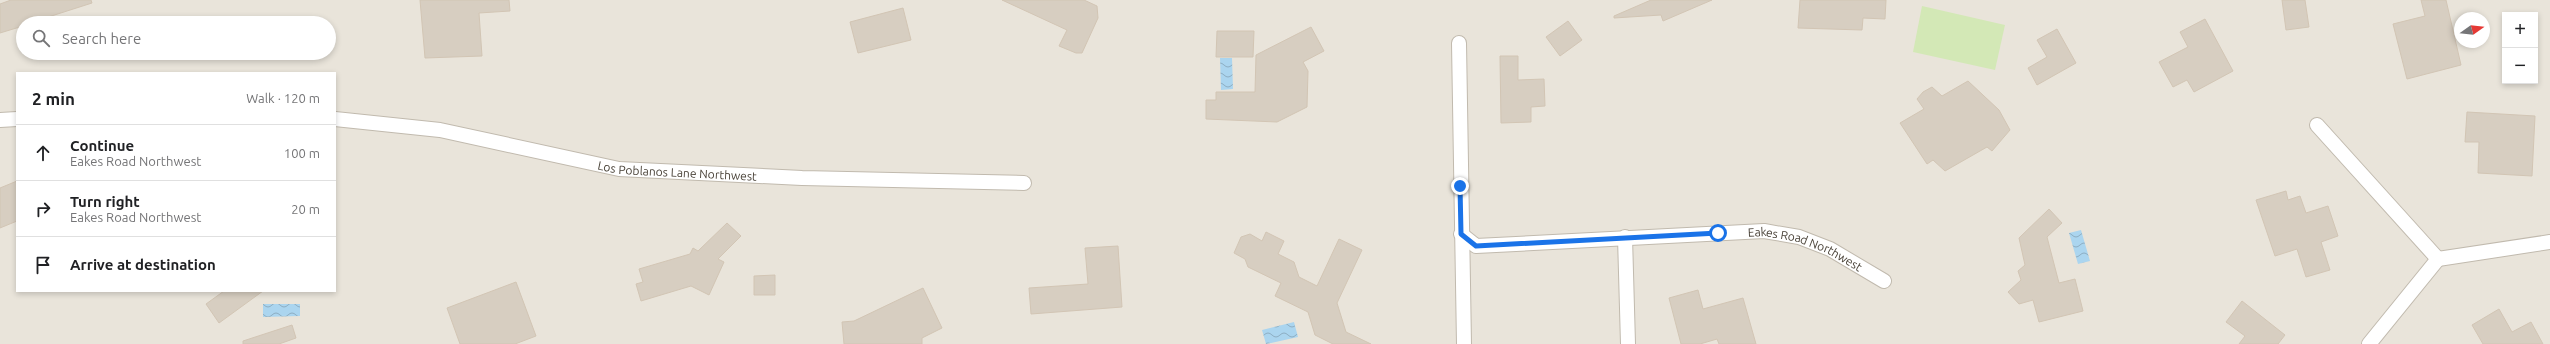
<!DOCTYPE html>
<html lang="en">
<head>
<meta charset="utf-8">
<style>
  :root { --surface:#fff; --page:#f2f2f2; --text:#202124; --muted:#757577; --line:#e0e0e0 }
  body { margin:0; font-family:Ubuntu,sans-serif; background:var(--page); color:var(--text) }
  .controls { position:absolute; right:12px; top:12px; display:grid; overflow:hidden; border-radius:0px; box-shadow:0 2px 6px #0003 }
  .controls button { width:36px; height:36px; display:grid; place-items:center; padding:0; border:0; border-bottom:1px solid var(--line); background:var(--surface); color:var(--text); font:20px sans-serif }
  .compass { position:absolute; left:2454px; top:12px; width:36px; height:36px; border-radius:50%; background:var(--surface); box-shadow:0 2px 6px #0003; rotate:75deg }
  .stop { position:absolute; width:12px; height:12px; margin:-9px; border:3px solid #1a73e8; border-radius:50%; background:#fff }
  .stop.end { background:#1a73e8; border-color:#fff; box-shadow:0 1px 4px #0008 }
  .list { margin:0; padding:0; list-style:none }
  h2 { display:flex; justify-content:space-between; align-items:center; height:52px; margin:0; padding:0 16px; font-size:17px }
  h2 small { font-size:13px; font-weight:400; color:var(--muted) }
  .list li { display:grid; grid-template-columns:26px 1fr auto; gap:12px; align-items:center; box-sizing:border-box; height:56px; padding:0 16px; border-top:1px solid var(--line) }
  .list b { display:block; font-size:15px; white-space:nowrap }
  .list p { margin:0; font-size:13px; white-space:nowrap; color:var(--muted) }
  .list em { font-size:13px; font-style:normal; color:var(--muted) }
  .icon { flex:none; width:22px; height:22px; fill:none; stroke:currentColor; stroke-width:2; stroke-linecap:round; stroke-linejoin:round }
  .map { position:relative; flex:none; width:2550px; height:344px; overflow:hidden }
  .search { position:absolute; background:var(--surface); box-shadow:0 2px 6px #0003; left:16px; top:16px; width:320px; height:44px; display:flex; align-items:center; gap:10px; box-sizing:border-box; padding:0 14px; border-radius:22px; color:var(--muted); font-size:15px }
  .panel { position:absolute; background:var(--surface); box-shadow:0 2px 6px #0003; left:16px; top:72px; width:320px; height:220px; border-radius:0px }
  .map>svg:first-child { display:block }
</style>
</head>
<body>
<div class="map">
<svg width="2550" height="344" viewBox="0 0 2550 344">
  <defs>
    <pattern id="water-waves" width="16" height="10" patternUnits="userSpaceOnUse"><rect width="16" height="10" fill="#abd5ef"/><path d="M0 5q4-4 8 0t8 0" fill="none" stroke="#8daec3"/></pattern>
  </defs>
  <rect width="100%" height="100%" fill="#f5f2ec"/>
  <path fill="#e9e4da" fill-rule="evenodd" d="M0,0H2550V344H0ZM2505,15H2535V81H2505ZM2460,18H2484V42H2460ZM23,23H329V53H23ZM17,73H335V291H17Z"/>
  <path fill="#d3e8b6" d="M1922,6L2005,25L1995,70L1913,52Z"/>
  <path fill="url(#water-waves)" d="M1220,58H1232L1233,89L1221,90Z
    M2081,230L2090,261L2078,264L2069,233Z
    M263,304H300V316L263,317Z
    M1294,322L1298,337L1266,344L1262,330Z"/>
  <path fill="#d7cec1" stroke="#d2c5b4" d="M11,0H91L92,3L42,19L44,23H23V26L0,33V4Z
    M420,0H509L510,11L479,13L482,56L425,58Z
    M1002,0H1084L1097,6L1098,18L1082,53H1076L1059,46L1067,30Z
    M1651,0H1712L1663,21L1661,15L1614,18V16Z
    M1800,0H1886L1885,19L1863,18L1862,30L1798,28Z
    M2282,0H2305L2309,27L2286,30Z
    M2421,0H2446L2461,65L2407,79L2393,24L2425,16Z
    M903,8L911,40L858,53L850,22Z
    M2205,19L2233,71L2194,92L2187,80L2173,87L2159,62L2188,47L2180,32Z
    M1568,21L1582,40L1560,56L1546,37Z
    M1311,27L1324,51L1303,62L1308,71L1307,107L1277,122L1206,119V100H1216V92H1255L1256,55Z
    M2057,29L2076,63L2037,85L2028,68L2047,57L2037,40Z
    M1217,31H1254L1253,57H1216Z
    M1500,56H1518V80L1544,79L1545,106L1531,107V122L1501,123Z
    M1968,81L1999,110L2010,130L1992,151L1987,147L1945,171L1933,160L1927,164L1900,123L1924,109L1917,99L1923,92L1932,87L1942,96Z
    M2467,112L2535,116L2532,176L2478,173L2479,142H2465Z
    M17,181V221L0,228V188Z
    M2286,191L2288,200L2300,196L2306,213L2328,206L2338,236L2321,242L2330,270L2306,277L2297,249L2275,256L2256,200Z
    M2049,209L2062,223L2047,237L2059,283L2075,279L2083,311L2039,322L2033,300L2019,304L2008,292L2021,280L2018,271L2025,265L2019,238Z
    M727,223L741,236L718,259L724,262L709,295L691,286L641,301L636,284L643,282L639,269L690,254L693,248L698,251Z
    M1266,232L1284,241L1278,254L1294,262L1299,277L1317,286L1339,239L1362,250L1337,303L1346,332L1371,344H1333L1315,335L1308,312L1275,296L1281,283L1248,267L1245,259L1234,253L1241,237L1250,234L1262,241Z
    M1118,246L1122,307L1031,314L1029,288L1088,284L1085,248Z
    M775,275V295H754V276Z
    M516,282L536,336L515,344H460L447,308Z
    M923,288L942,328L922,338V344H844L842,322L854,321Z
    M1698,290L1703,309L1743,298L1756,344H1719L1717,339L1700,344H1681L1669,298Z
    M224,291H263L219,323L206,304Z
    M2242,301L2285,335L2278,344H2239L2245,336L2226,322Z
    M2499,309L2512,332L2531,322L2543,344H2483L2472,325Z
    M292,325L296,338L279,344H243V341Z"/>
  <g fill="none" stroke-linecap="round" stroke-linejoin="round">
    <defs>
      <g id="street">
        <path d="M1459,43L1464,344"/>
        <path id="s1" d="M335,119L440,130L619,169L802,178L1024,183"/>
        <path d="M0,120L17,119"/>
        <path d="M2317,125L2438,259"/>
        <path id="s2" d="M1461,234L1476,246L1764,231L1799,237L1830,249L1884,281"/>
        <path d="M1625,237L1628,344"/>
        <path d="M2438,259L2550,242"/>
        <path d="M2369,344L2438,259"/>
      </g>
    </defs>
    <use href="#street" stroke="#c1baae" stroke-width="16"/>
    <use href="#street" stroke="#fff" stroke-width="14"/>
  </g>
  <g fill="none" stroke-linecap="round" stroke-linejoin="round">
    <path stroke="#1a73e8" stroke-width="5" d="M1460,186L1461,234L1476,246L1718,233"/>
  </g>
  <g text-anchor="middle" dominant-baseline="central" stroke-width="3.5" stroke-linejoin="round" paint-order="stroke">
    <g font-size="12" fill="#4a4339" stroke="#fff">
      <text stroke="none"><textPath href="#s1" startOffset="347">Los Poblanos Lane Northwest</textPath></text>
      <text stroke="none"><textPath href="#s2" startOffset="352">Eakes Road Northwest</textPath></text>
    </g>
  </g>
</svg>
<div class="controls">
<button>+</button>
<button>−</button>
</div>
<svg class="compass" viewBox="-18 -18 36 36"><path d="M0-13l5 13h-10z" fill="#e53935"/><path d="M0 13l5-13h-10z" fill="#757577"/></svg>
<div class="stop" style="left:1718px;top:233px"></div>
<div class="stop end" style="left:1460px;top:186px"></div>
<div class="search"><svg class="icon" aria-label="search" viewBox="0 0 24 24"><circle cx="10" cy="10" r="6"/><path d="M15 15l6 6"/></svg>Search here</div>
<section class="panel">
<h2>2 min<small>Walk · 120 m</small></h2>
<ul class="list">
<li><svg class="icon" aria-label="ahead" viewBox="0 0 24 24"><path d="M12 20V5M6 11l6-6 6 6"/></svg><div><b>Continue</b><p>Eakes Road Northwest</p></div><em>100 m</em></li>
<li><svg class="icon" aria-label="right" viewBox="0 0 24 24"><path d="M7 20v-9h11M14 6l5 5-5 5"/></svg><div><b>Turn right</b><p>Eakes Road Northwest</p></div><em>20 m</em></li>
<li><svg class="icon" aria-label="arrive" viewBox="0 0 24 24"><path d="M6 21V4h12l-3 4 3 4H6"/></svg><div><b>Arrive at destination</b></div></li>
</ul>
</section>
</div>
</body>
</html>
